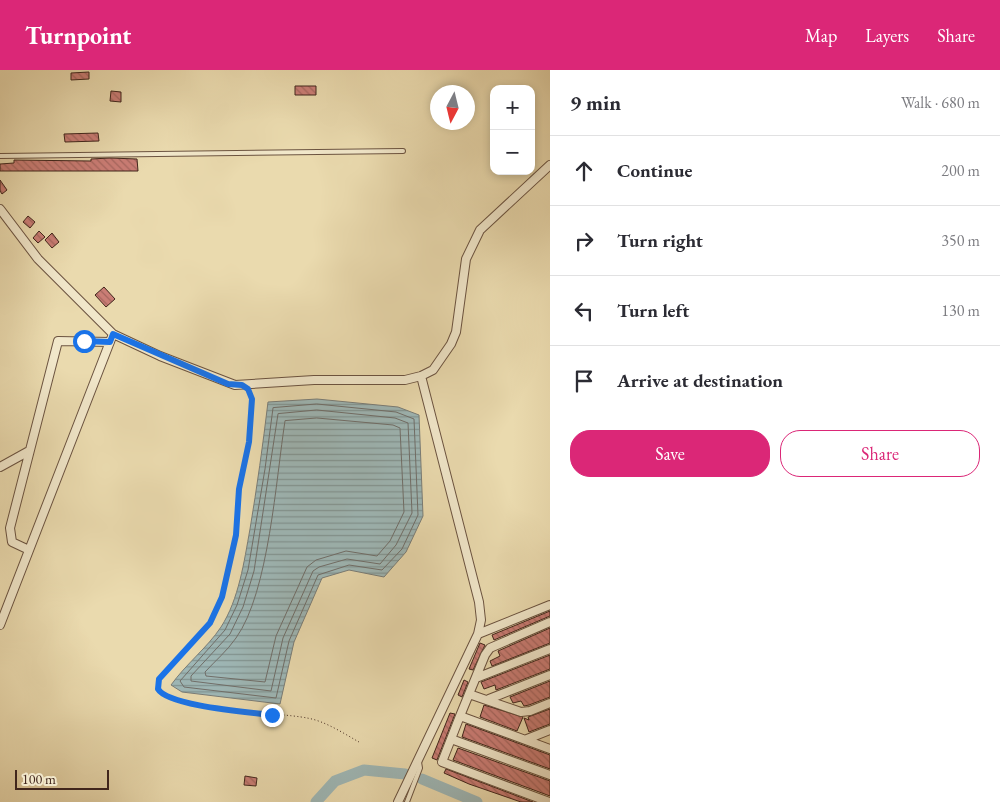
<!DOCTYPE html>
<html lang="en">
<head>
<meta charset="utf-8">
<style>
  :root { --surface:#fff; --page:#f7f7f7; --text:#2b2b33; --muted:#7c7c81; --line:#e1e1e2; --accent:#db2777 }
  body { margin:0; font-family:"EB Garamond",serif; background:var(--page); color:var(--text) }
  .controls { position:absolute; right:15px; top:15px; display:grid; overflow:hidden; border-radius:10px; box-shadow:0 2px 8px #0003 }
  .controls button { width:45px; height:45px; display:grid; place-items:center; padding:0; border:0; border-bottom:1px solid var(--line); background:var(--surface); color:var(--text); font:25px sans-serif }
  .compass { position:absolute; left:430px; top:15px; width:45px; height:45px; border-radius:50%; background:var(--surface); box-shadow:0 2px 8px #0003; rotate:187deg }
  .scale { position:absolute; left:15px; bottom:12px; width:94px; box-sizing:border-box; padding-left:5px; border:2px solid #41261c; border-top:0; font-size:14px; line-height:18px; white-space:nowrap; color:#41261c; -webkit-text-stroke:4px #f1e7ca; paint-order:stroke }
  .stop { position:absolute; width:15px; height:15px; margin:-11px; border:4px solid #1a73e8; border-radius:50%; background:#fff }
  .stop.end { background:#1a73e8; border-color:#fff; box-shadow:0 1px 5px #0008 }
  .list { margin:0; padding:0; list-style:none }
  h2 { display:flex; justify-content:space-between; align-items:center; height:65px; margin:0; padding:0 20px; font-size:21px }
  h2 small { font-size:16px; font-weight:400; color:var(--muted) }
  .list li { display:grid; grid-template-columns:32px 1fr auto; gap:15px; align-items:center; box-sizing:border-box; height:70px; padding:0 20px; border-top:1px solid var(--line) }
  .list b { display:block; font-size:19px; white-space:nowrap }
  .list em { font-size:16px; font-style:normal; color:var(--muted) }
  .actions { display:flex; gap:10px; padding:15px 20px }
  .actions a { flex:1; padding:11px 0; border:1px solid var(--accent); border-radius:20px; text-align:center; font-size:18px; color:var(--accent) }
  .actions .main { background:var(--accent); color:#fff }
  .icon { flex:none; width:28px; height:28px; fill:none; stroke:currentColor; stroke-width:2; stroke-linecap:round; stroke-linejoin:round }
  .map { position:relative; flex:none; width:550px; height:732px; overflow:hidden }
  header { display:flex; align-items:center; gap:30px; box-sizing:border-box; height:70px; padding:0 25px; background:var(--accent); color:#fff }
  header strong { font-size:24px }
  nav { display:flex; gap:28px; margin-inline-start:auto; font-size:18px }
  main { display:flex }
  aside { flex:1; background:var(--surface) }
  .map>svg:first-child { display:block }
</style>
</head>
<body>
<header>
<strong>Turnpoint</strong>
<nav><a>Map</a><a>Layers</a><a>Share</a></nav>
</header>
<main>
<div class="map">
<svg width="550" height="732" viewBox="0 0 550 732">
  <defs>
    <pattern id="water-rules" width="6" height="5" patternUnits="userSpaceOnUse" patternTransform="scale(1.25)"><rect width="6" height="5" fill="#9eb7b6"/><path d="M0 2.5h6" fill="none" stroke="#829593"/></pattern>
    <pattern id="building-back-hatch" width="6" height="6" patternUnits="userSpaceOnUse" patternTransform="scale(1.25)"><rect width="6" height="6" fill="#ca7d75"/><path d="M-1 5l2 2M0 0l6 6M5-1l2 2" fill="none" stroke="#a6665f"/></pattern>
  </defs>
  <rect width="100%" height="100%" fill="#eadaae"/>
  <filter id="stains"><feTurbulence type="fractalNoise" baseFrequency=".004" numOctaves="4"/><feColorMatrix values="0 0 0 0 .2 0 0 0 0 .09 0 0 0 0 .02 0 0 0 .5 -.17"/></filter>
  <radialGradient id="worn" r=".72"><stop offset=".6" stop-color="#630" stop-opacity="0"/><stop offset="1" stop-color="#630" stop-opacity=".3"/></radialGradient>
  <path fill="url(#water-rules)" stroke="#797d78" d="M317,329L398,337L419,345L423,446L406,482L384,507L349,500L322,508L294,572L280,634L182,622L171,615C186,594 207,578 221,557C239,529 244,492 250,459C257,417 263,374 268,332Z"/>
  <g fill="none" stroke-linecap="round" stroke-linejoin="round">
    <path stroke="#706e69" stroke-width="1" d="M317,334L396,342L414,349L418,445L402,479L382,500L349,495L318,505L289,571L276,628L184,617L180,611L225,560L237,535L248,500L265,399L273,338Z
      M317,340L395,348L408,353L412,443L396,475L380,494L347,489L319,497L313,501L283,568L271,621L191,611V606L230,564L243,537L254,501L278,344Z
      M317,348L393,355L400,358L404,442L390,471L377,486L346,481L316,490L307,497L276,566L265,612L206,606L205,602C215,591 227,581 236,568C269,522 276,408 285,351Z"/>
    <path stroke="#9eb7b6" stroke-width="11" d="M422,709L477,732
      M316,732L335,711L364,700L405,704"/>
  </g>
  <path fill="url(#building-back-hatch)" stroke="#41261c" d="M89,2V9L71,10V3Z
    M295,16H316V25H295Z
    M111,21L121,22V32L110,31Z
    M98,63L99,71L65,72L64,64Z
    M110,88L137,89L138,101H0V94L14,93V90L91,91V89Z
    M0,110L7,120L2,124L0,121Z
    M28,146L35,152L30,158L23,152Z
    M39,161L45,167L38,173L33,168Z
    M52,163L59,172L52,178L45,170Z
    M104,217L115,229L106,237L95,225Z
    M550,541V546L494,570L492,565Z
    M550,558V573L492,596L490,591L500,586L498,581Z
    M480,573L485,575L473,600L469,599Z
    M550,585V599L496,620L495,615L484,619L481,612Z
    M464,610L468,612L462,627L458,625Z
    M550,611V627L529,635L524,636L521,631L513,633L510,627Z
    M484,635L523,647L517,661L480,647Z
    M550,639V654L529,662L524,648L529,650L528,647Z
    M450,643L455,644L437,690L432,688Z
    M466,654L550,685V699L462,667Z
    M458,678L550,711V726L453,690Z
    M446,699L533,732H521L469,714L444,703Z
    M245,706L257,708L256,716L244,715Z"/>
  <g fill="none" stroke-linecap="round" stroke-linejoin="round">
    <defs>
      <path id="service" d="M0,86L403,81
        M407,732L420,698L419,692"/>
      <path id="minor" d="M0,139L38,189L113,264L160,286L235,315L314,310H405L421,306L433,300L451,274L456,262L466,189L480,160L550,95
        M0,397L29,381
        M29,480L12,472L10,458L58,271L110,272
        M550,552L490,578L485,585L460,646L550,679
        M0,555L113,264
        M478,564L550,535
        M476,608L550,579
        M469,624L521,642L530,641L550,633
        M489,629L550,605
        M460,646L442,692L549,732
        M451,669L550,705
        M527,669L550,660
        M398,732L478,564L481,550L479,532L421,306"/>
    </defs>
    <use href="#service" stroke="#6b5340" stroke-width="6"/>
    <use href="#minor" stroke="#6b5340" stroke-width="10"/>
    <path stroke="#41261c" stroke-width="1" stroke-dasharray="1 2.5" stroke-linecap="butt" d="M248,320L253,336L249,372L239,419L236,465L222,527L210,553L159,609L158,619C172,641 278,642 307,648C325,651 343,663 359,672"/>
    <use href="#service" stroke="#f1e7ca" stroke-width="4"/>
    <use href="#minor" stroke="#f1e7ca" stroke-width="8"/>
  </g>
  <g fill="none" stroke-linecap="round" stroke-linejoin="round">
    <path stroke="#1a73e8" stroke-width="6" d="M84,271L110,272L113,264L228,314L242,315L248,319L252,329L249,372L239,419L236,465L222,527L210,553L159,609L158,619C168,636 249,642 272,645"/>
  </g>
  <rect width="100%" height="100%" filter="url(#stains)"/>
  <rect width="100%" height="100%" fill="url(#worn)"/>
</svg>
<div class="controls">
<button>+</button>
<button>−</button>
</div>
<svg class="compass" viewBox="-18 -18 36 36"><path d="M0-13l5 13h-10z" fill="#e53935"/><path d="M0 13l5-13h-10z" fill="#7c7c81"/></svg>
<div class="scale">100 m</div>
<div class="stop" style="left:84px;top:271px"></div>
<div class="stop end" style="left:272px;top:645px"></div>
</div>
<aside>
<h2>9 min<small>Walk · 680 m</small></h2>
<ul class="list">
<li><svg class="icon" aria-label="ahead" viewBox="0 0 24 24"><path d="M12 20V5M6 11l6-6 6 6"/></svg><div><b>Continue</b></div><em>200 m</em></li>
<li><svg class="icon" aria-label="right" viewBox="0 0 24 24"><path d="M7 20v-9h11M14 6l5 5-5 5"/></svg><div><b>Turn right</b></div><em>350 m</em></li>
<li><svg class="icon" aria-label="left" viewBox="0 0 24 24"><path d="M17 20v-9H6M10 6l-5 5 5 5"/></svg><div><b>Turn left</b></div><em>130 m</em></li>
<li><svg class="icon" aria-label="arrive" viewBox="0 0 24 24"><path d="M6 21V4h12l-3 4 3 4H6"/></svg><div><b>Arrive at destination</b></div></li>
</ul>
<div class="actions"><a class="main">Save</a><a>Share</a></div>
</aside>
</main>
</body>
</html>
